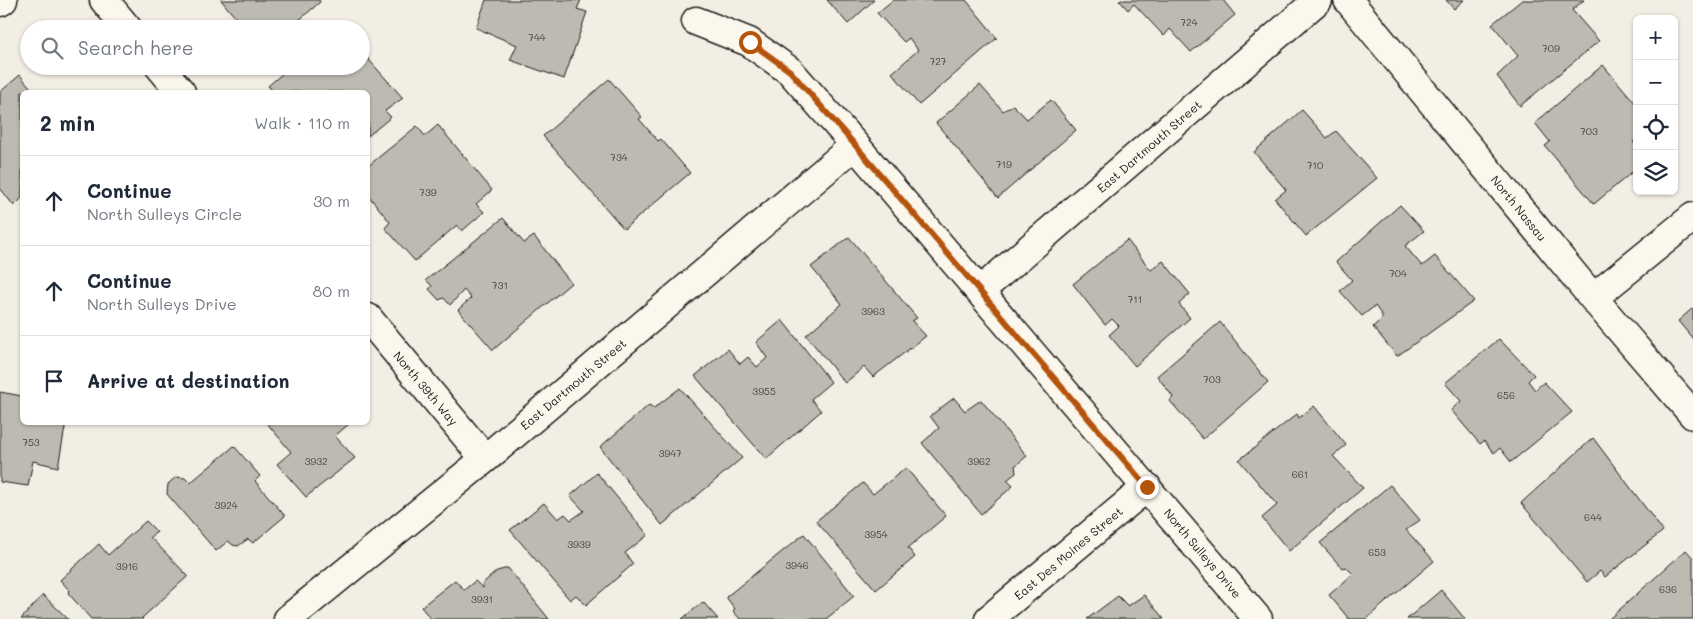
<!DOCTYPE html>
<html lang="en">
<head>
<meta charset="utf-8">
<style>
  :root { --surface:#fff; --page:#f6f6f7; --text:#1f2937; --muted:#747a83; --line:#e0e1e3 }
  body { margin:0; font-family:Mali,sans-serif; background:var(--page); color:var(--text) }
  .controls { position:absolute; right:15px; top:15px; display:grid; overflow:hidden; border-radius:8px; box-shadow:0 1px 4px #0004 }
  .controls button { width:45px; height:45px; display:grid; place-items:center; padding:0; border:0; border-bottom:1px solid var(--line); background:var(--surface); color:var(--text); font:25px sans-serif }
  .stop { position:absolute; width:15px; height:15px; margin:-11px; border:4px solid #b45309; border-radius:50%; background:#fff }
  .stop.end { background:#b45309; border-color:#fff; box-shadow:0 1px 5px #0008 }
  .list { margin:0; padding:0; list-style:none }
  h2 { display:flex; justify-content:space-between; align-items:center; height:65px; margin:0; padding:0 20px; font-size:21px }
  h2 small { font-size:16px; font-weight:400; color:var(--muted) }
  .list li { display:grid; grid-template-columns:32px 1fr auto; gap:15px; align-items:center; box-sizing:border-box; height:90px; padding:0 20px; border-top:1px solid var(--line) }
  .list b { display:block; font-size:19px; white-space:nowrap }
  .list p { margin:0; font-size:16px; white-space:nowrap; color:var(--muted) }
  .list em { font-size:16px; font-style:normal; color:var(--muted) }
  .icon { flex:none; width:28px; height:28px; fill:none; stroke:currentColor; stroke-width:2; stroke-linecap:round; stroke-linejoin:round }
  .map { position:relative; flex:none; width:1693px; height:619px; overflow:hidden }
  .search { position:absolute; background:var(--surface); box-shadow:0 1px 4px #0004; left:20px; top:20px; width:350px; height:55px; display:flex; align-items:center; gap:12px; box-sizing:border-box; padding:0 18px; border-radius:28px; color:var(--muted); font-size:19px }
  .panel { position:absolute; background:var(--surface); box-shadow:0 1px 4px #0004; left:20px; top:90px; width:350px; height:335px; border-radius:8px }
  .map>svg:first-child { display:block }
</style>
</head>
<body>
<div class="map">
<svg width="1693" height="619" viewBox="0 0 1693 619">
  <rect width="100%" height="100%" fill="#f2eee4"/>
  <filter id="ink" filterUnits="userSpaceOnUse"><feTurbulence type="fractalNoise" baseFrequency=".02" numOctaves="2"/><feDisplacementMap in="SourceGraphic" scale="10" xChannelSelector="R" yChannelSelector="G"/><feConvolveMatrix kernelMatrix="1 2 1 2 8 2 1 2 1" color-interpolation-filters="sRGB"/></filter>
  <g filter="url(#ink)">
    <path fill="#bdbab1" stroke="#1c1c1c" d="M221,0H319L320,2L289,29H279L272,22L264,29H245Z
      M486,0H581L577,9L587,12L564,79L510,60L517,45L476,28Z
      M827,0H874L848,24Z
      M893,0H966L997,38L919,105L892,73L918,50L909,38L904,42L877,13Z
      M1119,0H1223L1235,15L1191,52L1170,29L1164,36L1134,4L1128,10Z
      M1446,0H1464L1454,9Z
      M1522,0H1584L1572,10L1599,41L1520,106L1497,76L1518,56L1492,24Z
      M361,51L403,98L385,111L391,117L368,136V92H274L268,86L291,66H361Z
      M1603,65L1637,105V138L1633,142L1637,146V168L1594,204L1545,146L1550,142L1535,123Z
      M20,75L34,92H22V198L14,206L0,188V92Z
      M609,79L642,117L639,119L658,141L661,139L690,173L624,229L543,136Z
      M980,85L1003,111L1013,105L1027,119L1051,100L1076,130L998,198L936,123Z
      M1302,110L1327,138L1336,131L1377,178L1306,236L1275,199L1286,190L1254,152Z
      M438,125L492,190L476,204L484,212L462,231L457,225L415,261L385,228L390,222L368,195V166L417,126L425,136Z
      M1400,205L1424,231L1405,246L1422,266L1435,256L1474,301L1397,356L1373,327L1383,317L1375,306L1362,316L1340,291L1352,280L1336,262Z
      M503,218L524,243L534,236L571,283L493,350L458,310L471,298L464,290L450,305L444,298L439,300L429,289L432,286L426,280Z
      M849,237L917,318L912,321L926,336L873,377L864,367L845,383L806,335L842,304L811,267Z
      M1127,240L1151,270L1163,261L1190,294L1179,304L1190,318L1135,366L1109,335L1119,326L1112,319L1105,325L1073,284Z
      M1693,308V339L1678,321Z
      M782,320L831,382L811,399L821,411L766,459L695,376L728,349L740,364L748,357L757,367L767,358L756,342Z
      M1220,322L1268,382L1203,439L1170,401L1173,397L1157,376Z
      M1499,339L1534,375L1528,381L1535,390L1544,382L1572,412L1511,462L1500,448L1494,453L1484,441L1480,444L1451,410L1461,401L1445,383Z
      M680,388L742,458L662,525L600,447L649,405L654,408Z
      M0,392L22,396V422H66L58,467L33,461L28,486L0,482Z
      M954,398L965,411L981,400L1027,456L1015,466L1016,473L1007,480L1013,486L981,514L922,443L939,428L930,416Z
      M1314,406L1346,445L1333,456L1363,488L1289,551L1262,518L1277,505L1239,460L1297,414L1299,418Z
      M266,422H351L335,436L355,458L306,497L277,464L291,452Z
      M1593,438L1663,531L1605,577L1600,571L1587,582L1521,503Z
      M234,446L260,476L255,481L285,516L253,543L248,539L238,546L233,545L228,541L216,551L167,494L168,484L176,477L185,478L190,483Z
      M906,468L946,516L908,548L915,557L876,590L816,521L863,483L873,494Z
      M597,473L648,535L625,553L633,564L586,605L576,595L570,600L510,530L544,503L558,519L565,514L571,520L584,511L570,496Z
      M1390,485L1420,520L1406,530L1434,561L1366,619H1349L1329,595L1353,574L1346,567L1342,568L1320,543Z
      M146,521L157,532L150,537L188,576L142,618L143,619H91L68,593L70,591L60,580L99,544L108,555Z
      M804,534L854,596L826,619H740L733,611L735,609L726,597Z
      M1686,550L1693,558V619H1609Z
      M508,568L549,619H431L421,607L455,580L464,590L475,581L483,588V583L497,571Z
      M1441,590L1465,619H1407Z
      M43,595L68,619H21Z
      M1144,595L1164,619H1087L1118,596L1128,606Z
      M703,602L718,619H682Z"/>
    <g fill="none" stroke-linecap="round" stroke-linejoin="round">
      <defs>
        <path id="street" d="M104,0L128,29
          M1348,0L1593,298L1693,415
          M696,21L749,42L790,71L855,145L1258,619
          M159,66L181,92
          M980,291L1318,0
          M1593,298L1693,217
          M368,318L485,459
          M288,619L485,459L855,145
          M989,619L1147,487"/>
        <path id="secondary" d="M0,2L3,0"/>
      </defs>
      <use href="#street" stroke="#1c1c1c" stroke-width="31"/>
      <use href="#secondary" stroke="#1c1c1c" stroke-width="31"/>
      <use href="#street" stroke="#fbf7ec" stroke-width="28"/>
      <use href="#secondary" stroke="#fbf7ec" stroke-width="28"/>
    </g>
  </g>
  <g fill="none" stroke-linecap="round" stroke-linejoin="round" filter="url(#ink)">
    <path stroke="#b45309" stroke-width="6" d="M750,42L790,71L855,145L1147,487"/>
  </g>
  <g text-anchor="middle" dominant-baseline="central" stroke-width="5" stroke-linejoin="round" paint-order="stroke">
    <g font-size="10" fill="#444441">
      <text x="1189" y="22">724</text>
      <text x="537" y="37">744</text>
      <text x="1551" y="48">709</text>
      <text x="938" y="61">727</text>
      <text x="1589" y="131">703</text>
      <text x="619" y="157">734</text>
      <text x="1004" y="164">719</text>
      <text x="1315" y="165">710</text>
      <text x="428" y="192">739</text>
      <text x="1398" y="273">704</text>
      <text x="500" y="285">731</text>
      <text x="1135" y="299">711</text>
      <text x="873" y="311">3963</text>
      <text x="1212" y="379">703</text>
      <text x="764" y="391">3955</text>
      <text x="1506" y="395">656</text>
      <text x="31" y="442">753</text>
      <text x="670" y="453">3947</text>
      <text x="316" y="461">3932</text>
      <text x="979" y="461">3962</text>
      <text x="1300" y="474">661</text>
      <text x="226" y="505">3924</text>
      <text x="1593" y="517">644</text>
      <text x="876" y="534">3954</text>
      <text x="579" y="544">3939</text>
      <text x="1377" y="552">653</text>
      <text x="797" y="565">3946</text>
      <text x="127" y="566">3916</text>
      <text x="1668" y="589">636</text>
      <text x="482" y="599">3931</text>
    </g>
    <g font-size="12" fill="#1c1c1c" stroke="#fbf7ec">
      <text transform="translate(1149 146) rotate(-41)">East Dartmouth Street</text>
      <text transform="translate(1519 208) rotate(51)">North Nassau</text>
      <text transform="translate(573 384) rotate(-40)">East Dartmouth Street</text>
      <text transform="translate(426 388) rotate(50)">North 39th Way</text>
      <text transform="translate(1068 553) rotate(-40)">East Des Moines Street</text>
      <text transform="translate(1203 553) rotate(50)">North Sulleys Drive</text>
    </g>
  </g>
</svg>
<div class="controls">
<button>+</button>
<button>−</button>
<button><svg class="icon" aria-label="locate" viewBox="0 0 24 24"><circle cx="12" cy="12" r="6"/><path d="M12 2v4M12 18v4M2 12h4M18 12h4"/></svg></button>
<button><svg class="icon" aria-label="layers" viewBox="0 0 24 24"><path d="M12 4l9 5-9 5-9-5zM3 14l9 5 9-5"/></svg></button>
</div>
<div class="stop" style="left:750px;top:42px"></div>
<div class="stop end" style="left:1147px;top:487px"></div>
<div class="search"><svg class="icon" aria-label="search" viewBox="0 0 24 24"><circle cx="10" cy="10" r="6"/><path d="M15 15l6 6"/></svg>Search here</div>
<section class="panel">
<h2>2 min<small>Walk · 110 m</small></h2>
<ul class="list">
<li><svg class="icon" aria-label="ahead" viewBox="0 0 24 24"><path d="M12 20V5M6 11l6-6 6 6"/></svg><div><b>Continue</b><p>North Sulleys Circle</p></div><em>30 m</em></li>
<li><svg class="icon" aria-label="ahead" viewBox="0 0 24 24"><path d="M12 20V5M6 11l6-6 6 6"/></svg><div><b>Continue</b><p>North Sulleys Drive</p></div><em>80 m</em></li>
<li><svg class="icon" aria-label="arrive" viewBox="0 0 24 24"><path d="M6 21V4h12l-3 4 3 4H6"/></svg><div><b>Arrive at destination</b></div></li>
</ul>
</section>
</div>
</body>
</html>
